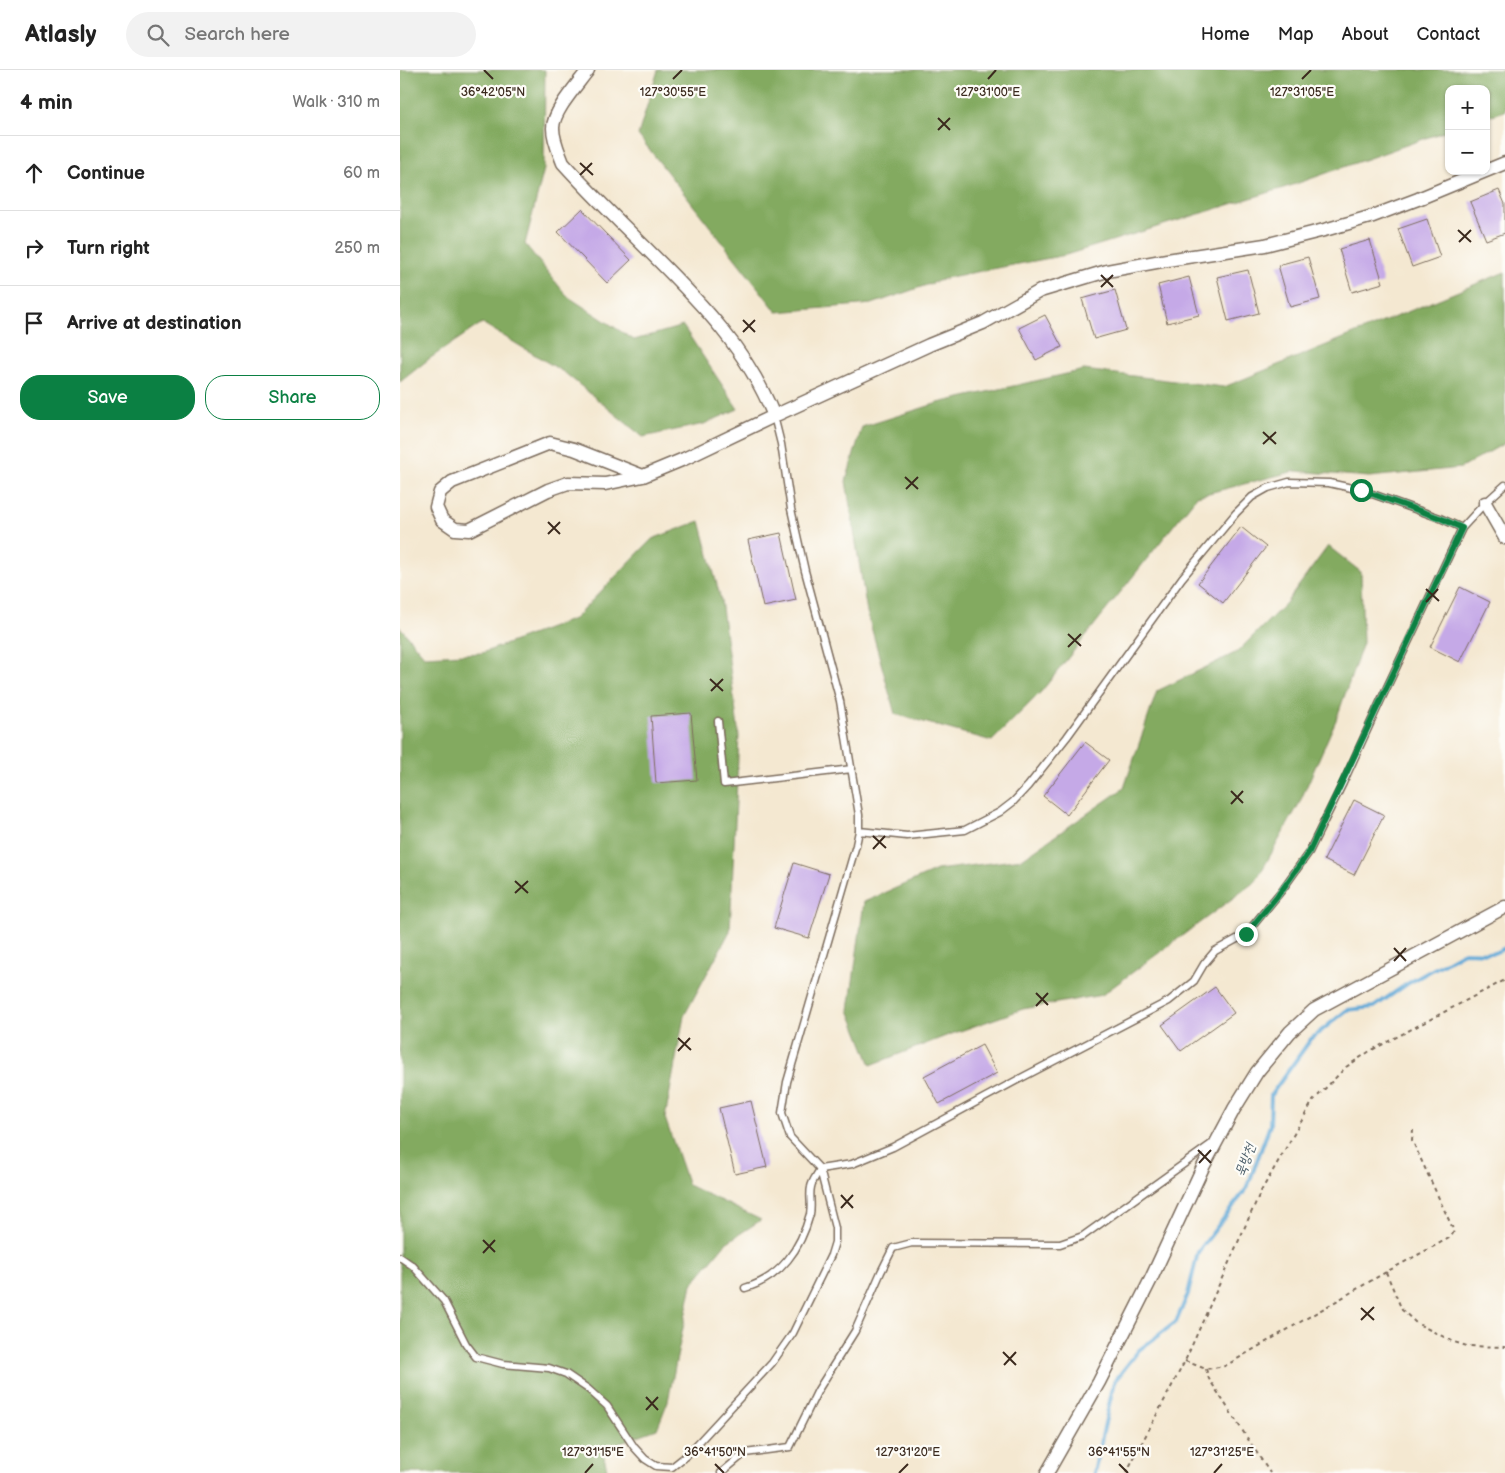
<!DOCTYPE html>
<html lang="en">
<head>
<meta charset="utf-8">
<style>
  :root { --surface:#fff; --page:#f2f2f2; --text:#222; --muted:#767676; --line:#e0e0e0; --accent:#0b8043 }
  body { margin:0; font-family:"Balsamiq Sans","Poor Story",sans-serif; background:var(--page); color:var(--text) }
  .controls { position:absolute; right:15px; top:15px; display:grid; overflow:hidden; border-radius:10px; box-shadow:0 1px 4px #0004 }
  .controls button { width:45px; height:45px; display:grid; place-items:center; padding:0; border:0; border-bottom:1px solid var(--line); background:var(--surface); color:var(--text); font:25px sans-serif }
  .stop { position:absolute; width:15px; height:15px; margin:-11px; border:4px solid #0b8043; border-radius:50%; background:#fff }
  .stop.end { background:#0b8043; border-color:#fff; box-shadow:0 1px 5px #0008 }
  .list { margin:0; padding:0; list-style:none }
  h2 { display:flex; justify-content:space-between; align-items:center; height:65px; margin:0; padding:0 20px; font-size:21px }
  h2 small { font-size:16px; font-weight:400; color:var(--muted) }
  .list li { display:grid; grid-template-columns:32px 1fr auto; gap:15px; align-items:center; box-sizing:border-box; height:75px; padding:0 20px; border-top:1px solid var(--line) }
  .list b { display:block; font-size:19px; white-space:nowrap }
  .list em { font-size:16px; font-style:normal; color:var(--muted) }
  .actions { display:flex; gap:10px; padding:15px 20px }
  .actions a { flex:1; padding:11px 0; border:1px solid var(--accent); border-radius:20px; text-align:center; font-size:18px; color:var(--accent) }
  .actions .main { background:var(--accent); color:#fff }
  .icon { flex:none; width:28px; height:28px; fill:none; stroke:currentColor; stroke-width:2; stroke-linecap:round; stroke-linejoin:round }
  .map { position:relative; flex:none; width:1105px; height:1403px; overflow:hidden }
  header { display:flex; align-items:center; gap:30px; box-sizing:border-box; height:70px; padding:0 25px; background:var(--surface); border-bottom:1px solid var(--line) }
  header strong { font-size:24px }
  nav { display:flex; gap:28px; margin-inline-start:auto; font-size:18px }
  .search { width:350px; height:45px; background:var(--page); display:flex; align-items:center; gap:12px; box-sizing:border-box; padding:0 18px; border-radius:28px; color:var(--muted); font-size:19px }
  main { display:flex }
  aside { flex:1; background:var(--surface) }
  .map>svg:first-child { display:block }
</style>
</head>
<body>
<header>
<strong>Atlasly</strong>
<div class="search"><svg class="icon" aria-label="search" viewBox="0 0 24 24"><circle cx="10" cy="10" r="6"/><path d="M15 15l6 6"/></svg>Search here</div>
<nav><a>Home</a><a>Map</a><a>About</a><a>Contact</a></nav>
</header>
<main>
<aside>
<h2>4 min<small>Walk · 310 m</small></h2>
<ul class="list">
<li><svg class="icon" aria-label="ahead" viewBox="0 0 24 24"><path d="M12 20V5M6 11l6-6 6 6"/></svg><div><b>Continue</b></div><em>60 m</em></li>
<li><svg class="icon" aria-label="right" viewBox="0 0 24 24"><path d="M7 20v-9h11M14 6l5 5-5 5"/></svg><div><b>Turn right</b></div><em>250 m</em></li>
<li><svg class="icon" aria-label="arrive" viewBox="0 0 24 24"><path d="M6 21V4h12l-3 4 3 4H6"/></svg><div><b>Arrive at destination</b></div></li>
</ul>
<div class="actions"><a class="main">Save</a><a>Share</a></div>
</aside>
<div class="map">
<svg width="1105" height="1403" viewBox="0 0 1105 1403">
  <rect width="100%" height="100%" fill="#fdfcf7"/>
  <filter id="ink" filterUnits="userSpaceOnUse"><feTurbulence type="fractalNoise" baseFrequency=".02" numOctaves="2"/><feDisplacementMap in="SourceGraphic" scale="10" xChannelSelector="R" yChannelSelector="G"/><feConvolveMatrix kernelMatrix="1 2 1 2 8 2 1 2 1" color-interpolation-filters="sRGB"/></filter>
  <filter id="wash" filterUnits="userSpaceOnUse"><feTurbulence type="fractalNoise" baseFrequency=".0096" numOctaves="4" result="noise"/><feDisplacementMap in="SourceGraphic" scale="20" xChannelSelector="R" yChannelSelector="G"/><feGaussianBlur stdDeviation="1.12" result="paint"/><feColorMatrix in="noise" values="0 0 0 0 0 0 0 0 0 0 0 0 0 0 0 0 0 1.4 0 .05"/><feComposite in="paint" operator="in"/></filter>
  <g filter="url(#wash)">
    <rect width="100%" height="100%" fill="#f4e8d1"/>
    <path fill="#83aa60" stroke="#5f6a3f" d="M0,0H145L144,99L125,174L167,226L234,270L283,256L338,339L304,354L243,367L165,303L82,253L29,289L0,312Z
      M258,0H1105V41L1086,47V19H1049V60L890,116L666,185L550,207L472,234L377,242L238,65Z
      M1105,202V373L1061,398L969,407L895,401L797,426L641,622L592,671L495,644L467,542L446,411L462,357L538,333L684,300L824,317Z
      M300,451L321,530L339,666L330,861L284,946L265,1048L288,1115L361,1150L326,1173L292,1214L268,1331L257,1359L202,1379L208,1403H0V557L24,586L82,583L174,549L252,469Z
      M928,476L961,502L963,573L936,650L899,734L856,811L702,925L623,939L546,966L471,995L449,940L464,832L537,800L622,789L724,718L757,621L837,582L886,533Z"/>
    <g fill="none" stroke-linecap="round" stroke-linejoin="round">
      <path stroke="#5fa7d6" stroke-width="4" d="M694,1403L714,1312L739,1280L776,1252L788,1224L798,1182L847,1118L870,1055L871,1025L911,969L947,940L974,937L1007,914L1064,882L1094,883L1105,878"/>
    </g>
    <g id="blocks">
      <path fill="#c5a9e7" d="M1099,120L1105,134V163L1086,170L1070,132Z
        M182,139L231,190L207,213L158,162Z
        M1027,149L1040,187L1012,197L998,159Z
        M970,170L983,213L952,222L939,179Z
        M908,187L920,229L890,237L878,195Z
        M848,200L859,243L828,251L817,207Z
        M789,207L799,245L767,253L758,215Z
        M715,220L726,260L694,269L682,229Z
        M645,245L662,277L636,290L619,258Z
        M841,457L866,477L823,533L798,513Z
        M381,463L396,530L363,537L348,470Z
        M1060,517L1090,532L1060,592L1030,577Z
        M291,643L297,710L256,713L251,646Z
        M685,672L709,690L667,745L643,726Z
        M954,730L984,745L954,805L924,790Z
        M394,793L429,804L409,868L374,858Z
        M815,917L834,943L781,981L762,955Z
        M582,975L597,1003L539,1034L524,1006Z
        M351,1031L367,1097L335,1104L319,1038Z"/>
    </g>
  </g>
  <g filter="url(#ink)">
    <use href="#blocks" fill-opacity="0" stroke="#7c6c5d" stroke-width="1"/>
    <g fill="none" stroke-linecap="round" stroke-linejoin="round">
      <defs>
        <path id="lane" d="M374,346L381,374L391,439L405,501L440,631L459,745V761L456,775L387,1012L382,1043L390,1067L420,1099L452,1094L493,1077L623,1007L769,931L794,911L804,894L815,881L846,864L882,820L909,782L943,713L980,632L1062,458L1040,448L961,420L929,413L889,412L868,418L852,427L836,443L782,508L667,667L628,716L613,732L600,742L565,760L507,766L459,761
          M1062,458L1085,433L1105,415
          M318,651L324,714L452,699
          M0,1187L13,1196L44,1231L66,1274L76,1287L103,1294L149,1298L166,1304L188,1319L207,1336L234,1377L245,1389L256,1396L272,1397L287,1385L372,1293L393,1263L431,1185L435,1172V1158L420,1099
          M345,1218C381,1208 401,1178 410,1144C412,1135 409,1125 411,1117C412,1111 417,1105 420,1099
          M321,1403L345,1383L390,1377L418,1320L455,1261L481,1202L493,1178L512,1173L660,1174L683,1166L813,1073"/>
        <path id="street" d="M188,0C178,14 153,41 153,58C153,70 159,82 163,93C191,124 221,153 251,183C301,233 347,279 374,346L529,275L583,253L640,221L707,201L767,190L865,175L928,159L973,146L1018,129L1105,93
          M243,406L174,379L150,373L52,412L40,422L36,437L42,450L55,459L69,460L148,420L168,413L205,414L243,406L284,389L374,346
          M1085,433L1105,468
          M647,1403L699,1312L751,1209L803,1097L834,1039L857,1002L890,962L914,940L1105,837"/>
      </defs>
      <use href="#lane" stroke="#7c6c5d" stroke-width="9"/>
      <use href="#street" stroke="#7c6c5d" stroke-width="15"/>
      <path stroke="#7c6c5d" stroke-width="2" stroke-dasharray="4 4" stroke-linecap="butt" d="M986,1202L1002,1240L1016,1253L1054,1272L1067,1276L1105,1277
        M785,1291L806,1299L825,1296L986,1202L1051,1167L1054,1161L1012,1070L1013,1060
        M806,1299L809,1309L870,1403
        M726,1403L785,1291L860,1123L913,1031L946,997L970,981L1105,910"/>
      <use href="#lane" stroke="#fff" stroke-width="6"/>
      <use href="#street" stroke="#fff" stroke-width="12"/>
    </g>
  </g>
  <g fill="none" stroke-linecap="round" stroke-linejoin="round" filter="url(#ink)">
    <path stroke="#0b8043" stroke-width="6" d="M846,864L882,820L909,782L1062,458L1040,448L961,420"/>
  </g>
  <path fill="none" stroke="#3b2a1e" stroke-width="2" d="M84,0L93,9M273,9L282,0M588,9L596,0M902,9L911,0M538,48L550,60M538,60L550,48M180,93L193,105M180,105L192,93M1058,160L1071,172M1059,172L1071,160M701,205L713,217M701,217L713,205M343,250L355,262M343,262L355,250M863,362L876,374M863,374L876,362M505,407L518,419M506,419L518,407M148,452L160,464M148,464L160,452M1026,519L1039,531M1026,532L1038,519M668,564L681,576M668,577L681,564M310,609L323,621M311,621L323,609M831,721L843,733M831,734L843,721M473,766L486,778M473,779L485,766M115,811L128,823M115,823L128,811M994,878L1006,891M994,891L1006,878M636,923L648,935M636,936L648,923M278,968L291,980M278,981L290,968M798,1080L811,1093M799,1093L811,1080M441,1125L453,1138M441,1138L453,1125M83,1170L95,1182M83,1183L95,1170M961,1238L974,1250M961,1250L974,1237M603,1282L616,1295M604,1295L616,1282M246,1327L258,1340M246,1340L258,1327M315,1394L324,1403M719,1394L728,1403M185,1403L193,1394M499,1403L508,1394M814,1403L822,1394"/>
  <g text-anchor="middle" dominant-baseline="central" stroke-width="4.5" stroke-linejoin="round" paint-order="stroke">
    <g font-size="14" font-style="italic" fill="#495c68" stroke="#fdfcf7">
      <text transform="translate(845 1090) rotate(-70)">묵방천</text>
    </g>
  </g>
  <g font-size="12" text-anchor="middle" fill="#3b2a1e" stroke="#fdfcf7" stroke-width="4.5" stroke-linejoin="round" paint-order="stroke">
    <text x="93" y="26">36°42'05"N</text>
    <text x="273" y="26">127°30'55"E</text>
    <text x="588" y="26">127°31'00"E</text>
    <text x="902" y="26">127°31'05"E</text>
    <text x="193" y="1386">127°31'15"E</text>
    <text x="508" y="1386">127°31'20"E</text>
    <text x="822" y="1386">127°31'25"E</text>
    <text x="315" y="1386">36°41'50"N</text>
    <text x="719" y="1386">36°41'55"N</text>
  </g>
</svg>
<div class="controls">
<button>+</button>
<button>−</button>
</div>
<div class="stop" style="left:961px;top:420px"></div>
<div class="stop end" style="left:846px;top:864px"></div>
</div>
</main>
</body>
</html>
